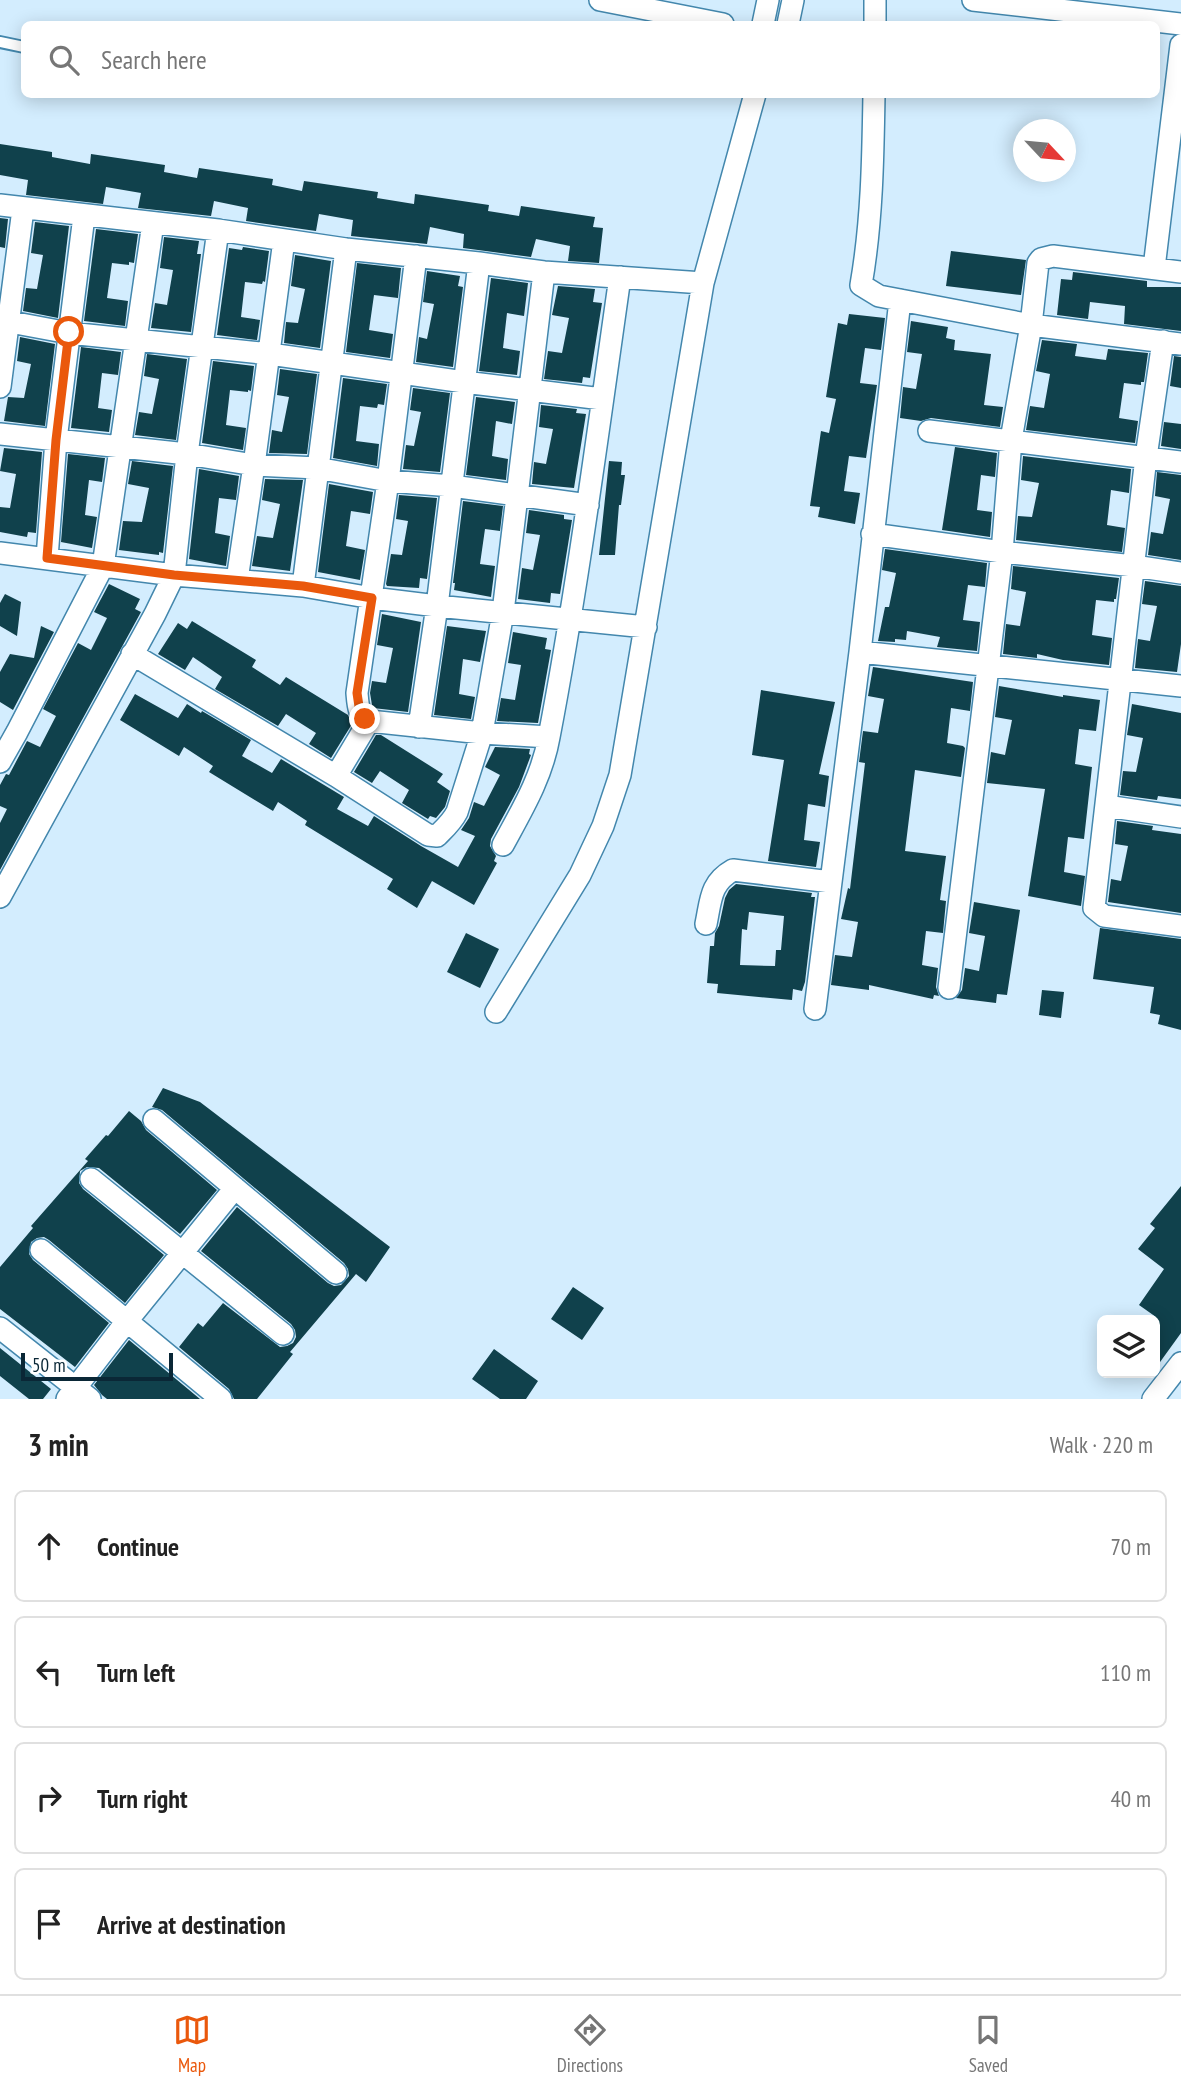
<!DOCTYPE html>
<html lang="en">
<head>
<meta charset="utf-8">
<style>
  :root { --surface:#fff; --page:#f6f6f6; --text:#222; --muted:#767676; --line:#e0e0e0; --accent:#ea580c }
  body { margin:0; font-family:"PT Sans Narrow",sans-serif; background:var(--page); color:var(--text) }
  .controls { position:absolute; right:21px; bottom:21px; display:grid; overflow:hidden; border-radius:10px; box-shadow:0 4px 18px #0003 }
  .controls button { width:63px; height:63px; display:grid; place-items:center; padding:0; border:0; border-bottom:2px solid var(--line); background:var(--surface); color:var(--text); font:35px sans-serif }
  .compass { position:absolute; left:1013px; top:119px; width:63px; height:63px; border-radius:50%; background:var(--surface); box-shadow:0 4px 18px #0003; rotate:116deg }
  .scale { position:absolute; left:21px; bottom:18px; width:152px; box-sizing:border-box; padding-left:7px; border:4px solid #0a2736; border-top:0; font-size:19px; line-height:24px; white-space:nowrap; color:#0a2736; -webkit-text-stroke:5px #fff; paint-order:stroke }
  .stop { position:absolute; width:21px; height:21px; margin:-16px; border:5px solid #ea580c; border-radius:50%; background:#fff }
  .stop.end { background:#ea580c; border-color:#fff; box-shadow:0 2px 7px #0008 }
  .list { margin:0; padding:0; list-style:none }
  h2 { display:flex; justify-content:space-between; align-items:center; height:91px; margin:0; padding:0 28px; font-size:30px }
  h2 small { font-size:23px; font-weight:400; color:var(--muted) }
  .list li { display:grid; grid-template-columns:46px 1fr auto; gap:21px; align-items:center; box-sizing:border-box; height:112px; margin:0 14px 14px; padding:0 14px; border:2px solid var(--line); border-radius:10px }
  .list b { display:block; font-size:26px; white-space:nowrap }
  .list em { font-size:23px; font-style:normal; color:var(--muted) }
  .icon { flex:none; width:38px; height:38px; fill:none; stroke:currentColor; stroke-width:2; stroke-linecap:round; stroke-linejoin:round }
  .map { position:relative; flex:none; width:1181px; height:1399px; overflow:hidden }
  .search { position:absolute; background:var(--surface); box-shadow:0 4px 18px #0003; left:21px; right:21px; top:21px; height:77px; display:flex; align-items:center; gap:18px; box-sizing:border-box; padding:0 24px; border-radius:10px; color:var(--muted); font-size:26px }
  .sheet { height:595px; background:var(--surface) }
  nav { display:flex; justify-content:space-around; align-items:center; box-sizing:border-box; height:98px; border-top:2px solid var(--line); background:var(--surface); font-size:19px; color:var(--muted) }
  nav a { display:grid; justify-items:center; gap:4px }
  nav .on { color:var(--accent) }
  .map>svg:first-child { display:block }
</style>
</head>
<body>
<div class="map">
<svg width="1181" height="1399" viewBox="0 0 1181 1399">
  <rect width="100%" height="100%" fill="#d3edfe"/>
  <path fill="#10414c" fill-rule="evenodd" d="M0,144L52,152V157L90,164L91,154L165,165L164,172L197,178L199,168L273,179L272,185L302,191L304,181L378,192L377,198L414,204L415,194L489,205L488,211L519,216L521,206L595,217L593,227L603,228L599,263L568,261L570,246L536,239L531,257L463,248L464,234L430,227L427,244L351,236L353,220L319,214L316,231L246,221L248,208L214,201L211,216L138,208L141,193L106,187L103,204L26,195L28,180L0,175Z
    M0,218L8,219L5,248L0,247Z
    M35,222L69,226L58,318L23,311L26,288L37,289L43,255L31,253Z
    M96,229L138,234L134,263L129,262V265L112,263L107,298L128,301L125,326L84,321Z
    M164,237L199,241L197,254H201L191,332L151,328L155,303L167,305L173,270L160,268Z
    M243,247L269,251L265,282L263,281L262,284L245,282L241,317L260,320L257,340L217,335L229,248L242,250Z
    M951,251L1026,260L1021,295L946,286Z
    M295,255L331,261L320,348L284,343L286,322L298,323L305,289L291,286Z
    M357,263L401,268L398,298L374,295L369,330L393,334L390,358L346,352Z
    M427,271L460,276L458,286L463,287L453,367L416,362L419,337L427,339L434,304L423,302Z
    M1073,272L1147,281V287H1181V331L1124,324L1125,306L1090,302L1088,319L1057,315L1061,279L1072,280Z
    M491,278L528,283L524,316L507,313L503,348L520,351L517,375L479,371Z
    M558,286L595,289L593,302L602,303L590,378L583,377L582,383L544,379L548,351L562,353L569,318L552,315Z
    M849,314L885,318L881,350L865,348L860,383L877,385L866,458L849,456L844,491L860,493L855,524L818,517L820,507L810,506L821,431L829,433L836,399L826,397L838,323L847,325Z
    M911,321L948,327L946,338L955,340L954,350L991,354L984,405L1003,407L1000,427L931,418L921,421L900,418L903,387L916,389L922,354L907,352Z
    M20,337L55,344L45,426L4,421L8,397L24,398L31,364L17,361Z
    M1042,340L1077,344L1075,356L1106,360L1108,349L1148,353L1144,382H1141V385L1124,383L1119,418L1138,421L1135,443L1026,430L1030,406L1044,408L1050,374L1036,371Z
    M81,347L121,352L118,375L102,373L98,408L112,410L109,432L71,428Z
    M147,354L187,359L176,440L135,435L139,412L152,414L159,379L144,376Z
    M1174,356L1181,357V388L1170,386Z
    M213,361L254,366L251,391L248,390V392L230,390L226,425L246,428L243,450L202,443Z
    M280,369L317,374L307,454L269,453L272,430L282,432L289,397L277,395Z
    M343,378L387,384L384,405L378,404L377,408L360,406L356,441L379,444L377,466L333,458Z
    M413,388L450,393L440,472L403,469L406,445L414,446L421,412L410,410Z
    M476,397L515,402L512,424L496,421L492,456L508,459L506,480L466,475Z
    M541,405L577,409L576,413L586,414L574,488L532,484L534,462L546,464L553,429L539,427Z
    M1164,422L1181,424V449L1161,446Z
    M955,447L997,453L995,477L981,475L977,510L992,512L990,537L942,530Z
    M4,448L42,452L36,533L28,532L27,537L0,532V507L10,508L16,474L0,471Z
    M68,454L105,458L102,482L89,480L85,515L97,517L92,548L61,542Z
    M1023,456L1131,469L1129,493L1111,490L1107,525L1125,528L1122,552L1016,540L1018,516L1032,517L1039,483L1021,480Z
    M132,461L173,466L163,553L159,552V555L119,550L123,521L142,522L149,488L128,484Z
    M609,461L622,462L621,475H625L621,505H619L615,555H599Z
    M199,469L239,476L236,500L219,498L215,533L230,536L226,566L189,559Z
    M1157,472L1181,475V560L1148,555L1151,532L1163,534L1170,499L1155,496Z
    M265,479L303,480L290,571L252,566L257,536L273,538L280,504L262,500Z
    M329,484L373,492L370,514L351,511L346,546L365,550L360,580L318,572Z
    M399,495L437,498L427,579L420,578L419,588L387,586L386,584L391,554L402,555L408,521L396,519Z
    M463,501L503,506L500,531L485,529L480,564L495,566L491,597L454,590L455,583H453Z
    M529,510L564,515V519L572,520L560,594L551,593L550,603L518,599L522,568L533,570L540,535L526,533Z
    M885,549L987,563L985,587L968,585L963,620L980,622L977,651L937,647L940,637L907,631L906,640L895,639V642L878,641L885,607H889L896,573L882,570Z
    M1013,566L1119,578L1116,599H1114V602L1096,600L1092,635L1112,638L1109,665L1063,660L1037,654V658L1003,654L1006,624L1020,626L1026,592L1011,589Z
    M1145,581L1181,586V644L1177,672L1135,668L1138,639L1150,641L1157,606L1142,604Z
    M109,584L140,599L135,609L141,612L0,870V823L7,809L0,806V785L6,774L9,775L27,741L40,747L56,716L43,709L78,643L91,650L107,618L94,612Z
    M5,594L21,602L17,636L0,626V603Z
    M382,614L421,622L408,712L373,708L372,705L370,693L372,681L386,683L393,648L377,645Z
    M192,621L256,660L252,667L280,685L286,677L348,715L352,724L331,758L309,744L316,733L286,714L278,726L215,689L222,677L193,657L185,670L158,654L178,623L187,629Z
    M41,626L54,632L13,710L0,702V672L10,654L34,658Z
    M447,626L486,631L480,662L463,659L459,694L475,697L471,719L434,715Z
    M513,632L547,638L545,649L551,650L538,723L497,721L501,698L515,700L521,665L508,663Z
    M873,667L973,682L970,711L951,708L947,743L963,746L965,748L961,777L915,770L905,851L946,856L940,900L946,901L943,933L926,931L922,965L938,968L936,987L939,996L934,995L933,999L869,985V990L831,985L835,955L852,957L858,922L841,919L848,888L850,889L865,763L859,762L863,731L878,733L884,699L868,696Z
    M999,686L1063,697V695L1100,700L1096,731L1079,729L1075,764L1092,767L1084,839L1068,837L1064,872L1085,876L1081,906L1028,896L1045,789L987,783L991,752L1005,755L1012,720L995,717Z
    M761,690L835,702L819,774L829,776L825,807L808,804L804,840L820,842L816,867L768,861L784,760L752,755Z
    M135,694L178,718L187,704L201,713L202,711L251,740L242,756L272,773L281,759L344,797L337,809L368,826L374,816L421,846L458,867L475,836L461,830L469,818L474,802L484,806L500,775L485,767L495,747L530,749L529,754L531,755L519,787L491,839L490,846L496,856L494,861L497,863L474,905L432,881L417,908L387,889L393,879L305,825L307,821L278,802L273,811L209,772L213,766L184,747L179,756L120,720Z
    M1132,704L1181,713V799L1158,796L1157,800L1120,795L1123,771L1136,772L1143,738L1127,735Z
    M376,735H381L443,774L437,782L450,791L445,807L436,818L430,816L428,819L402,803L409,790L380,771L372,783L354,772Z
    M1117,821L1153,826L1152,830L1181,834V913L1108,902L1111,879L1121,881L1128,846L1115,844Z
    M736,884L812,893L811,897H815L805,982L802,991L793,989L792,1000L717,993L718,984L707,983L710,946H714L715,933L719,926L725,898L729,890ZM749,912L784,916L781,950H776L775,966L740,965L742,929L747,930Z
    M974,902L1020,910L1007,995L997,994L996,1003L956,998L962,990L965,968L979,971L985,936L969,933Z
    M1100,928L1181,939V1030L1158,1024L1160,1015L1150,1013L1154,987L1093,979Z
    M466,933L499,949L480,988L447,972Z
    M1042,990L1064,992L1061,1018L1039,1015Z
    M163,1088L200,1102L390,1247L366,1282L356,1274L290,1352L293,1354L257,1399H234L229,1389L179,1347L198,1323L203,1327L223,1303L280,1347L287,1346L293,1343L296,1337L295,1330L291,1324L201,1251L237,1207L328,1283L334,1286L341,1285L349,1276L348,1269L344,1263L162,1110L152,1107Z
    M129,1111L141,1121L146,1130L217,1190L180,1234L99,1168L87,1167L80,1171L79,1183L83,1189L164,1255L125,1303L49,1240L44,1237L37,1238L31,1242L29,1254L33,1260L109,1323L75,1367L0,1309V1267L33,1228L31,1226L88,1161L85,1159L106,1135L108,1136Z
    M1181,1186V1333L1155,1369V1319L1156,1317L1139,1305L1164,1269L1138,1249L1155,1228L1150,1224Z
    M573,1287L604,1308L582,1340L551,1319Z
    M129,1340L200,1399H107L102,1395L94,1385Z
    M0,1348L51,1389L43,1399H29L0,1376Z
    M494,1349L538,1381L526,1399H500L472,1379Z"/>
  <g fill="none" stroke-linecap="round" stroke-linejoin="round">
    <defs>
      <path id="lane" d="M0,42L24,47"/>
      <path id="street" d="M600,0L723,24
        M973,0L1181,24
        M763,24L768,0
        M788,24L793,0
        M875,24V0
        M874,94C873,158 872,222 861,285L879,296L1031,325L1181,344
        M0,205L218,230L346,249L479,263L544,272L703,283
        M416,256L388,481L357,693C358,704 358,716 369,721L482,733L549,737C542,777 522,810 503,845
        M1154,268L1181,45
        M0,320L69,333L270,354L464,382L602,399
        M1163,341L1146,457L1094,908L1104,916L1181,926
        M0,387L23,209
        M929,431L1181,462
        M0,434L187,454L254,465L317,468L388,481L452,486L588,505
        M872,534L1002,552L1134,566L1181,573
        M0,553L174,575L303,586L372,598L437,606L646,627
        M47,558L56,440L84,216
        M237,580L254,465L284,240
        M303,586L346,249
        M860,652L1181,686
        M132,654L336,776L428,835L437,836C445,828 452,822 457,812L482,733L503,612L544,272
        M419,727L437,606L479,263
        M549,737C578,585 598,431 620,277
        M0,762L17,732L103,566L153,223
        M336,776L369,721
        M1106,806L1181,817
        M0,897L155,614L174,575L187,454L218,230
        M706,924C711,900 710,883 733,870L831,882
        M949,988L1002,552L1011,440L1031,325L1038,263L1041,259L1053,256L1181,272
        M815,1009L860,652L900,300
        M496,1012L580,875L603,826L620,775L703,283L755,94
        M154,1120L336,1273
        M91,1179L283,1334
        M41,1250L221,1399
        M0,1328L90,1399
        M67,1399L127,1321L235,1188
        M1153,1399L1181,1363"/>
    </defs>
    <use href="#lane" stroke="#4387ad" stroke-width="14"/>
    <use href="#street" stroke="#4387ad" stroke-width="24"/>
    <use href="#lane" stroke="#fff" stroke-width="10"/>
    <use href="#street" stroke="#fff" stroke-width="21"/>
  </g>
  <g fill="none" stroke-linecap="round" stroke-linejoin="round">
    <path stroke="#ea580c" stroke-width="9" d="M69,332L56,440L47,558L174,575L303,586L372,598L357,693L360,713L365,719"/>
  </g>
</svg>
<div class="controls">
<button><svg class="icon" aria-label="layers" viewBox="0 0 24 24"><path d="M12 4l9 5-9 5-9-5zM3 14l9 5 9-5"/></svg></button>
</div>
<svg class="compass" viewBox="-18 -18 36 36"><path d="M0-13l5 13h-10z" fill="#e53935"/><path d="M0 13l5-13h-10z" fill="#767676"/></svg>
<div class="scale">50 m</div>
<div class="stop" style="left:69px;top:332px"></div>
<div class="stop end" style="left:365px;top:719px"></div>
<div class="search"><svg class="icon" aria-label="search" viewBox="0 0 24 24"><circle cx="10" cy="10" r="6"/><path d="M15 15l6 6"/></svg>Search here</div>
</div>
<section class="sheet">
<h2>3 min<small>Walk · 220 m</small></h2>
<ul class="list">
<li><svg class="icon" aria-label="ahead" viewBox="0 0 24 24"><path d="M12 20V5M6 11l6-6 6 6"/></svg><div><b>Continue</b></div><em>70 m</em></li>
<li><svg class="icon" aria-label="left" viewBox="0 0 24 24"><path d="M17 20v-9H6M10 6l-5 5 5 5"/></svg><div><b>Turn left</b></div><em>110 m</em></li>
<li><svg class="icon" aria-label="right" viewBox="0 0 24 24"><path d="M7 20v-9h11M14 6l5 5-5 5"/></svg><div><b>Turn right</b></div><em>40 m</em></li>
<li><svg class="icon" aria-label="arrive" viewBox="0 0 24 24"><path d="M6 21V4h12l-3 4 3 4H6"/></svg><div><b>Arrive at destination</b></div></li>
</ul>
</section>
<nav>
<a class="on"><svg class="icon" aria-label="map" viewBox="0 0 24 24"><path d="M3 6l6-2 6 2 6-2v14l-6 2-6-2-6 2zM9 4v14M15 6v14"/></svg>Map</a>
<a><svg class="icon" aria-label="directions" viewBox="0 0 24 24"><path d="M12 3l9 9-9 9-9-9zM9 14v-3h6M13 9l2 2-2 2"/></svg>Directions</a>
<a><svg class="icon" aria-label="saved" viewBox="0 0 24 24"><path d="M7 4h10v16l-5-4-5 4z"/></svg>Saved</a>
</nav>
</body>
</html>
